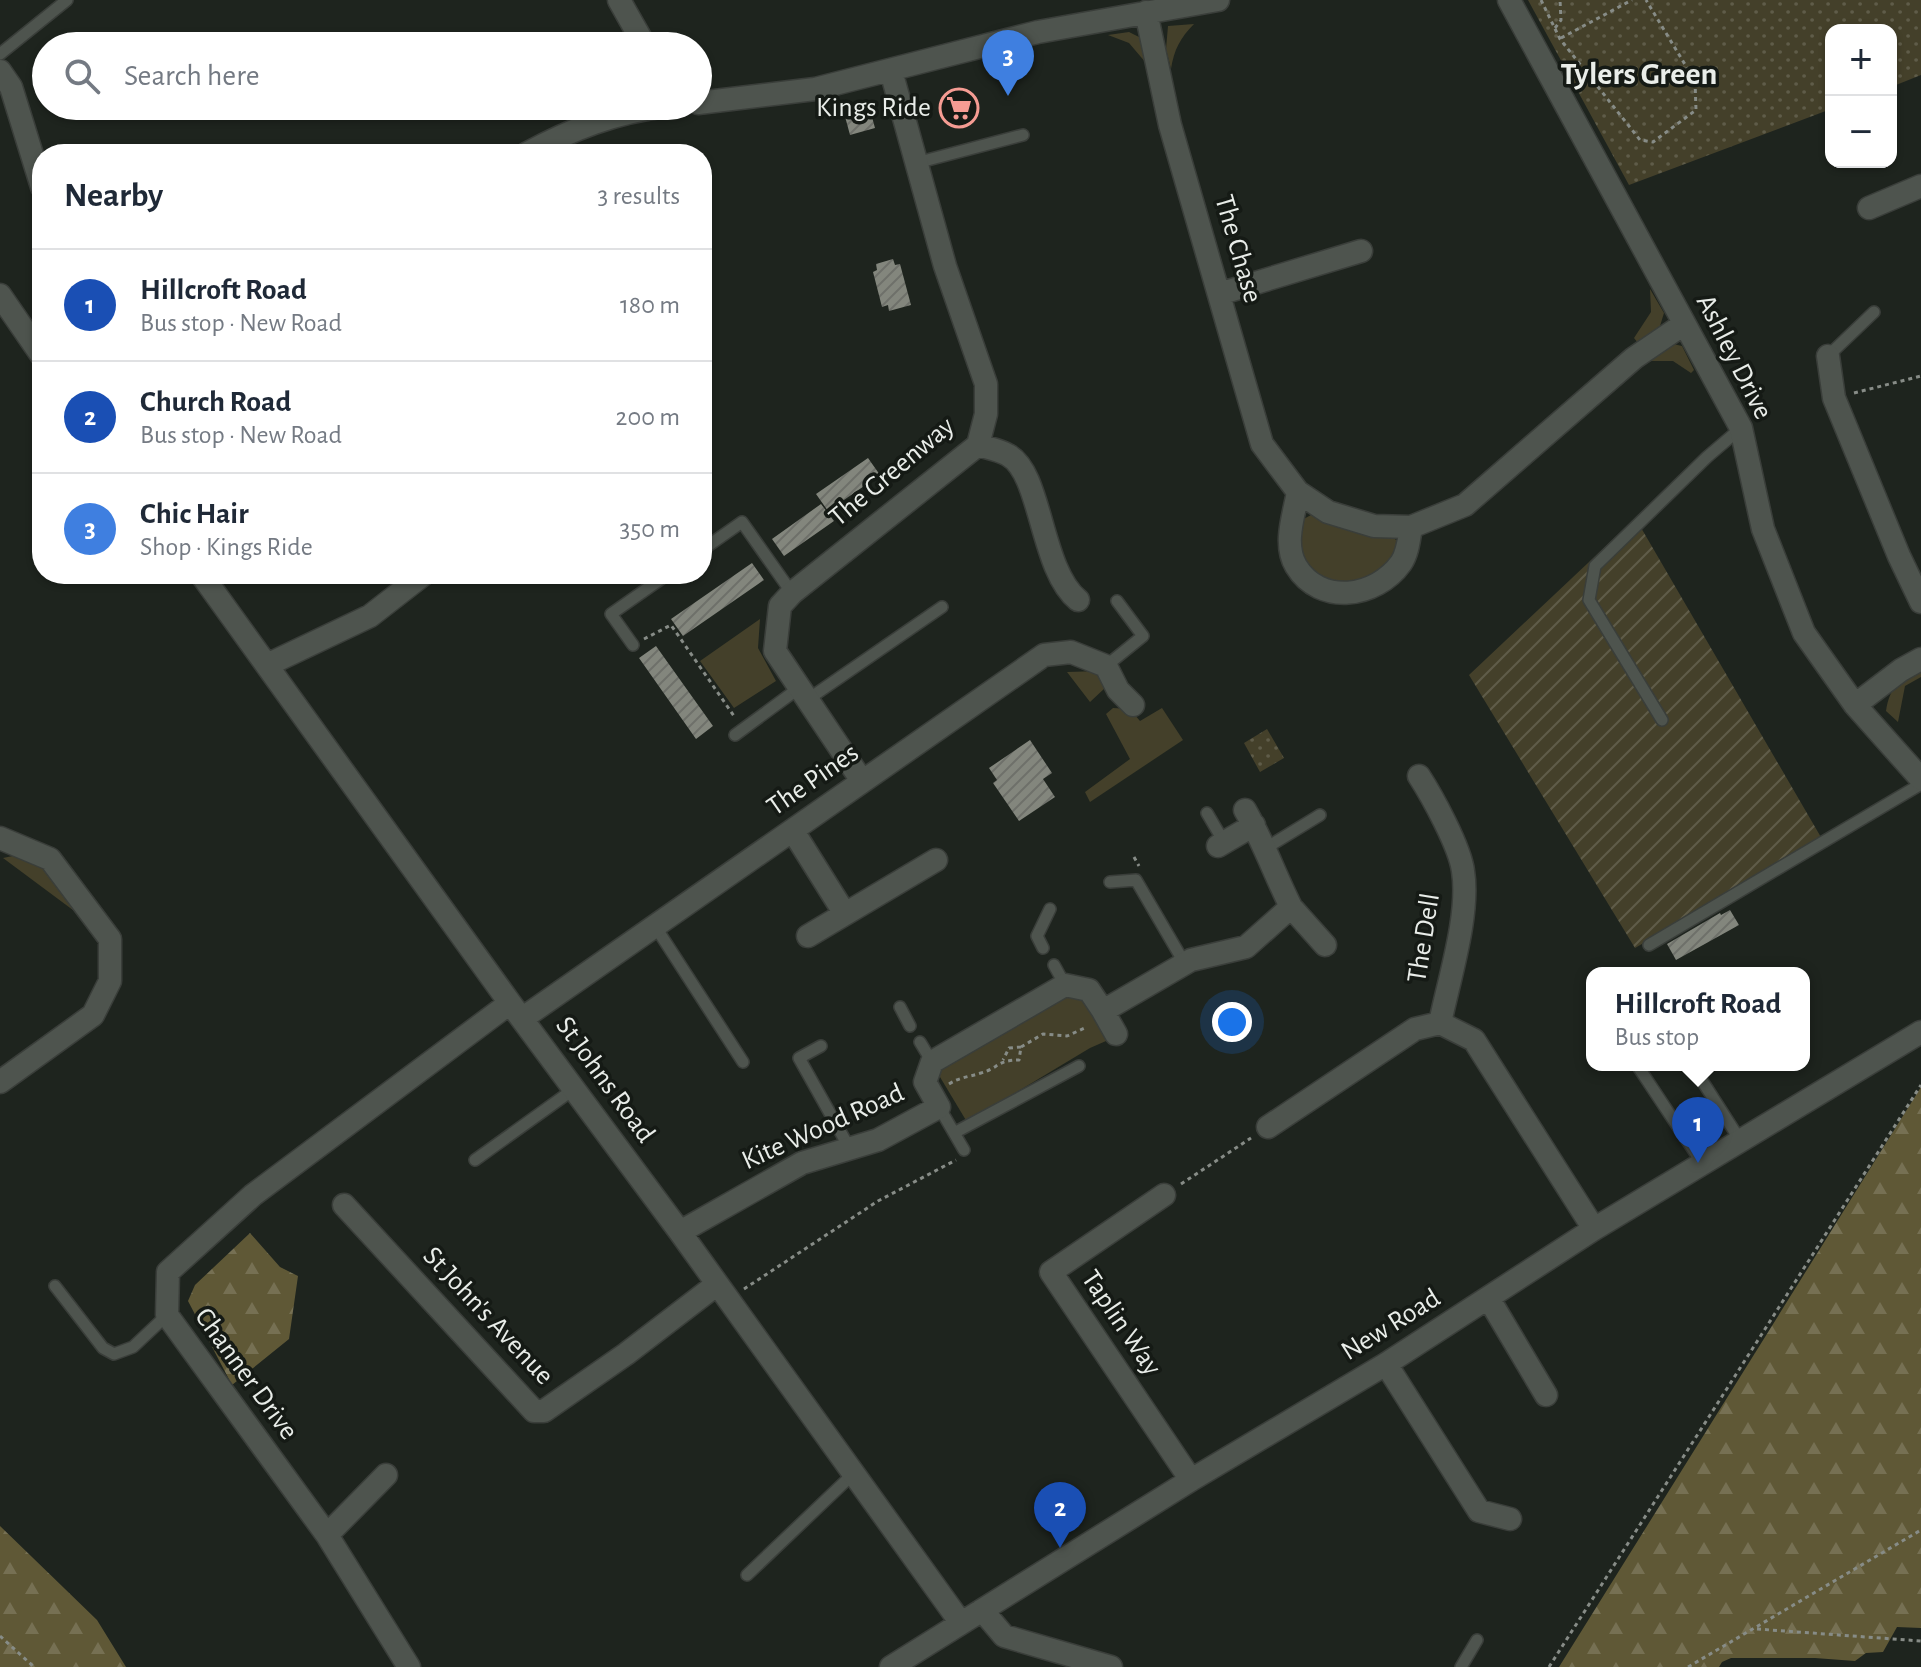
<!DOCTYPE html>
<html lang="en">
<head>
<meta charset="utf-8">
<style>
  :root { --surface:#fff; --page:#f6f6f7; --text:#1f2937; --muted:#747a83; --line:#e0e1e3; --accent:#111827 }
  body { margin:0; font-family:"Alegreya Sans",sans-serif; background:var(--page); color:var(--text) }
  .controls { position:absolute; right:24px; top:24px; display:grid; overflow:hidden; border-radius:16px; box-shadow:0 2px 6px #0004 }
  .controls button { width:72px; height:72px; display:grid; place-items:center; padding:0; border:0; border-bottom:2px solid var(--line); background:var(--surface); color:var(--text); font:40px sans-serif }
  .you { position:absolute; left:1232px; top:1022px; width:28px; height:28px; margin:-20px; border:6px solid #fff; border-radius:50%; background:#1a73e8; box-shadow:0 0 0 12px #1a73e833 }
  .badge { display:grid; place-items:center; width:52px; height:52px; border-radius:50%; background:var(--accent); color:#fff; font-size:26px; font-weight:700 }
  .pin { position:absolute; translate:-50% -66px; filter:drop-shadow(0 2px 4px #0008) }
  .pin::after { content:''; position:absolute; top:42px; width:28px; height:24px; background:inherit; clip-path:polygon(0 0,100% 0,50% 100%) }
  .popup { position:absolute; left:1586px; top:967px; width:224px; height:104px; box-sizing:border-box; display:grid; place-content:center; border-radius:16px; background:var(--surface); filter:drop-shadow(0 2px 6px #0005); font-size:26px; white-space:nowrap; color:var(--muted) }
  .popup b { font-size:30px; color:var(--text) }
  .popup::after { content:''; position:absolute; left:50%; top:100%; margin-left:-16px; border:16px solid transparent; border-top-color:var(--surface) }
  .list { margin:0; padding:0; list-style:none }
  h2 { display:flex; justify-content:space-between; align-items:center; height:104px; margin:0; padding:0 32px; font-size:34px }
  h2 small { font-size:26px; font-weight:400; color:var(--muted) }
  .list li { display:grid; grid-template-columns:52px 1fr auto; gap:24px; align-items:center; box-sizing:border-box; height:112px; padding:0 32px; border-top:2px solid var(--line) }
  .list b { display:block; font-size:30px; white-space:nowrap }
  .list p { margin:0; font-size:26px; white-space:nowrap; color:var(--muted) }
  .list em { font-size:26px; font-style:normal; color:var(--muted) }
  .icon { flex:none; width:44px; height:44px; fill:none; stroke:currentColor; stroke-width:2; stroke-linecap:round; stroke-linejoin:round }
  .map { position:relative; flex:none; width:1921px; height:1667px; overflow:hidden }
  .search { position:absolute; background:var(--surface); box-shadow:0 2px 6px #0004; left:32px; top:32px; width:680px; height:88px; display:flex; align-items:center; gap:20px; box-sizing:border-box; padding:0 28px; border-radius:44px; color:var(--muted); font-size:30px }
  .panel { position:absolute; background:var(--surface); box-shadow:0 2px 6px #0004; left:32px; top:144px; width:680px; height:440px; border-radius:32px }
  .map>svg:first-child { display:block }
</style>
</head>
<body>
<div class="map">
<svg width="1921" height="1667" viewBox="0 0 1921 1667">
  <defs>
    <pattern id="forest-firs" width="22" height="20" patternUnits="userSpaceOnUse" patternTransform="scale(2)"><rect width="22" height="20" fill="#5f5836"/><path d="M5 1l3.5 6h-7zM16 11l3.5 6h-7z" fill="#767053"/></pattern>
    <pattern id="park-dots" width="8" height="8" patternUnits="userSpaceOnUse" patternTransform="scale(2)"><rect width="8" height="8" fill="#44402a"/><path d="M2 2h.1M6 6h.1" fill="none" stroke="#5f5c49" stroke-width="1.8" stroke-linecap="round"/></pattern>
    <pattern id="garden-furrows" width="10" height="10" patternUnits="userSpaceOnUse" patternTransform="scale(2)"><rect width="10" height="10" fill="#44402a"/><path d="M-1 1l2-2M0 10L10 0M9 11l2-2" fill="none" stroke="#5f5c49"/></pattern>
    <pattern id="building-hatch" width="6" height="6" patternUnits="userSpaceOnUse" patternTransform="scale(2)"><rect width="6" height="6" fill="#83867d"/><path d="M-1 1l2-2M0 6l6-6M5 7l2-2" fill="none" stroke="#6e706a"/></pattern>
  </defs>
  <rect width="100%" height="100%" fill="#1e241e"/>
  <path fill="#44402a" d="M1194,24C1180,38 1174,50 1171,69L1166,49L1168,26Z
    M1129,32L1143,39L1152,70L1129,43L1108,35Z
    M1650,289L1664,313L1660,326L1638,343L1634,338L1651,312Z
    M1673,344L1682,346L1694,370L1691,373L1673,361H1645Z
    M1311,515L1387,533C1397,539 1401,544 1399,556L1365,584C1341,583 1310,583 1301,553C1299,544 1301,531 1300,521Z
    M760,619L758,648L776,681L734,708L700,661Z
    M1921,667V677L1905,686L1898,722L1886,711C1890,685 1900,681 1921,667Z
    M1100,671L1105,688L1090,702L1067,672Z
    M1113,708C1126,708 1132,711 1140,721L1162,708L1183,740L1090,802L1085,792L1130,759L1106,714Z
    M22,854L50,868L89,922L3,858Z
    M1080,995L1109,1034L1106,1041L1090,1048L967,1122L940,1077V1069L1067,996Z"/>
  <path fill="url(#forest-firs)" d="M1921,1087V1628L1897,1627L1883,1652L1866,1653L1855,1661L1815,1658H1731L1722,1662L1719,1667H1559Z
    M250,1233L280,1267L298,1276L289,1339L232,1385L188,1301L195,1285Z
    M0,1526L97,1620L126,1667H0Z"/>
  <path fill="url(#park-dots)" d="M1528,0H1921V75L1891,87V30H1831V109L1629,185Z
    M1267,729L1284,758L1260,772L1244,743Z"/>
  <path fill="url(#garden-furrows)" d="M1726,433L1729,441L1640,526L1822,839L1635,948L1469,675Z"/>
  <path fill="url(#building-hatch)" d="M859,105L860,109L869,106L875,128L850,135L843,109Z
    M893,259L895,265L900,264L911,305L889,311L888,305L882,307L873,272L877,270L876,264Z
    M868,458L880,475L828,511L816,494Z
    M821,504L834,521L784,556L772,539Z
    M752,563L764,580L683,636L671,619Z
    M656,646L713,726L696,739L639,658Z
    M1030,740L1052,773L1043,779L1055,797L1019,821L993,783L997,780L989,768Z
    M1730,910L1739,925L1676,960L1667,944L1720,913L1721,915Z"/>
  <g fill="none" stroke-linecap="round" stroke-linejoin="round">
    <defs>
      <path id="lane" d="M0,54L67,0
        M916,163L1023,135
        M1828,356L1874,312
        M702,550L742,522L792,593
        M633,645L611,614L668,574
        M1106,666L1143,636L1117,601
        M807,700L942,607
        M1662,720L1589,600L1595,566L1707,457L1741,428
        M735,735L799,688
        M1207,813L1224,842
        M1266,848L1320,815
        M1110,882L1136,880L1185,964
        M655,926L743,1062
        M1649,945L1921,784
        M1043,948L1037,936L1050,909
        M1054,965L1065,985
        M900,1007L910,1026
        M920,1042L932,1062
        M821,1046L799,1058L850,1149
        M1637,1065L1702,1163
        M1692,1065L1740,1140
        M939,1107L964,1150
        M954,1133L1079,1066
        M475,1160L574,1089
        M55,1286L103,1348L114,1354L133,1347L167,1315
        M747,1575L852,1475
        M1461,1667L1477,1640"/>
      <path id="street" d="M619,0L645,46
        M1509,0L1741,428L1763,529L1804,633L1855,705L1921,779
        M1146,12L1170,125L1262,444L1298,492L1328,512L1374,526L1411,527L1465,505L1634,358L1684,324
        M0,71L11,87L42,187
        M698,103L815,89L1038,32L1218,0
        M526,154C572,129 615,112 667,106
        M1869,208L1921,186
        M1219,294L1361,251
        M0,295L42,356
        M1828,356L1834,398L1899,556L1921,602
        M978,445C988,448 1000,450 1008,455C1042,473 1040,569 1078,600
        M1298,492C1294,515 1283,544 1296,566C1320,606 1376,598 1401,563C1408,553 1409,538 1411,527
        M201,574L510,1003L680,1232L961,1623
        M267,665L370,616L424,574
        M1855,705L1901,670L1921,659
        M1419,776C1432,796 1460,847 1463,871C1470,914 1449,979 1440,1023
        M862,781L775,651L780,606L792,593L978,445L986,414V384L945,266L891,71
        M793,831L845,914
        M0,838L50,859L110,939V981L93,1015L0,1082
        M1218,846L1254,825
        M1291,907L1325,945
        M808,936L936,860
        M1103,1011L1116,1034
        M523,1018L1044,655L1071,652L1106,666L1118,690L1133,705
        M1268,1127L1415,1029L1440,1023L1474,1040L1594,1229
        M1164,1195L1051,1272L1191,1480
        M344,1205L534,1411H544L626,1354L716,1285
        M680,1232L802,1163L878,1140L939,1107L925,1082L932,1062L1065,985L1089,990L1103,1011L1191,960L1246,947L1291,907C1275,875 1263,841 1245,810
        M1489,1299L1546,1395
        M1386,1364L1479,1511L1510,1519
        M327,1535L386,1475
        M982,1610L1004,1636L1111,1667
        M409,1667L327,1535L167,1315L168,1272L253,1195L510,1003
        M891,1667L1191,1480L1386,1364L1594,1229L1921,1032"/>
    </defs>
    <use href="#lane" stroke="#3a3e3a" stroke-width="14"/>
    <use href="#street" stroke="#3a3e3a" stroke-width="25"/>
    <path stroke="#878c87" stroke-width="3" stroke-dasharray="4 4" stroke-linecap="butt" d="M1541,0L1560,39L1640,140L1653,142L1696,110L1695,81L1646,0
      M1555,28L1561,20L1560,0
      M1561,38L1632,0
      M1854,393L1921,376
      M644,639L671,625L734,716
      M1134,857L1139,866
      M1021,1047L1043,1034L1067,1036L1087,1027
      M949,1084C960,1077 969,1077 981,1073C999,1068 997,1060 1019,1060L1021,1047L1009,1048L1003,1060
      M1181,1184L1251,1138
      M744,1289L878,1201L956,1160
      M1757,1629L1921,1641
      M0,1636L34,1667
      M1549,1667L1921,1085
      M1688,1667L1921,1530"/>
    <use href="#lane" stroke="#4e544e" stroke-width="11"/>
    <use href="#street" stroke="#4e544e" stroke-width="22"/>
  </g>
  <defs>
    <symbol id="supermarket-ring" viewBox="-11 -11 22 22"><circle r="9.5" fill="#151a15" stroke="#f59c93" stroke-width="1.5"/><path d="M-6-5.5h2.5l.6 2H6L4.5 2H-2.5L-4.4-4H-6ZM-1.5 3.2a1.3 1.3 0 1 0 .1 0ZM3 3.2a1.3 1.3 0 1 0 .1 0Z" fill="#f59c93"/></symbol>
  </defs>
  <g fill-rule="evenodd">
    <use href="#supermarket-ring" x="937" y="86" width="44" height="44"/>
  </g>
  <g text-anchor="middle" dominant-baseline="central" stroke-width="7" stroke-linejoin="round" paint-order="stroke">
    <g font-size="28" fill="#e9ede9" stroke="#151a15" text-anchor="end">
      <text x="931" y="108">Kings Ride</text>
    </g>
    <g font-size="28" fill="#e9ede9" stroke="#151a15">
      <text transform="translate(1238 249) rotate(74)">The Chase</text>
      <text transform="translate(1734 357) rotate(63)">Ashley Drive</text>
      <text transform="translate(892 472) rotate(-40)">The Greenway</text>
      <text transform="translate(813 780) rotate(-35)">The Pines</text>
      <text transform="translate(1424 938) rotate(-81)">The Dell</text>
      <text transform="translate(605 1080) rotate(54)">St Johns Road</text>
      <text transform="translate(823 1127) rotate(-24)">Kite Wood Road</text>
      <text transform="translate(488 1316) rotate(47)">St John's Avenue</text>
      <text transform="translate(1121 1323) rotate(56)">Taplin Way</text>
      <text transform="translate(1391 1325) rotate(-32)">New Road</text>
      <text transform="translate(246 1374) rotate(54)">Channer Drive</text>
    </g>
    <g font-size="32" font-weight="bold" fill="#e9ede9" stroke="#151a15">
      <text x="1639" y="74">Tylers Green</text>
    </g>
  </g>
</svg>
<div class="controls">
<button>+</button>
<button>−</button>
</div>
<div class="you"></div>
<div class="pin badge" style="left:1698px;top:1163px;background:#1a4fb4">1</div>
<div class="popup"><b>Hillcroft Road</b>Bus stop</div>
<div class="pin badge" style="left:1060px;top:1548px;background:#1a4fb4">2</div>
<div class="pin badge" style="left:1008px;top:96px;background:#3f7fe0">3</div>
<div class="search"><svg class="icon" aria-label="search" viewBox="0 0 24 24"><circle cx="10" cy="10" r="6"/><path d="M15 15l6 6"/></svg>Search here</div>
<section class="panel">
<h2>Nearby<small>3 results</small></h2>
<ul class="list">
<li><span class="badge" style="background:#1a4fb4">1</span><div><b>Hillcroft Road</b><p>Bus stop · New Road</p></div><em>180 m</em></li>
<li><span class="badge" style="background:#1a4fb4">2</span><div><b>Church Road</b><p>Bus stop · New Road</p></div><em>200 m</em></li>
<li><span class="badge" style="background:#3f7fe0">3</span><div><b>Chic Hair</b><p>Shop · Kings Ride</p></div><em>350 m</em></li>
</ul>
</section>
</div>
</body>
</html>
